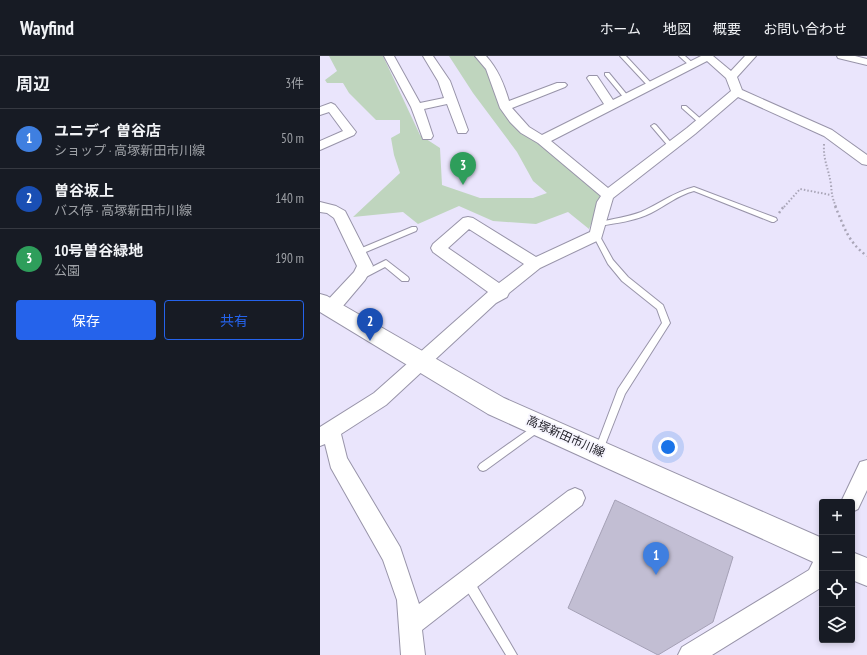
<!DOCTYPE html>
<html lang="ja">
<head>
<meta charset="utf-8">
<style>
  :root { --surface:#171b24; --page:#242831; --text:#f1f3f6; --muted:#9ea1a6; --line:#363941; --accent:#2563eb }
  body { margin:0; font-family:"PT Sans Narrow","Noto Sans JP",sans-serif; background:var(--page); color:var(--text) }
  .controls { position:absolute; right:12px; bottom:12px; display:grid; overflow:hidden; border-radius:4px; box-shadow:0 2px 6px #0003 }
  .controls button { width:36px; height:36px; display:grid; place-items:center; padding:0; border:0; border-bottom:1px solid var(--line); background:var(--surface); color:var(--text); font:20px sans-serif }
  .you { position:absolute; left:348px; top:391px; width:14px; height:14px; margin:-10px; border:3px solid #fff; border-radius:50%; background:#1a73e8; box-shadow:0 0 0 6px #1a73e833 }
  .badge { display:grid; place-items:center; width:26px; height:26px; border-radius:50%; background:var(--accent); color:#fff; font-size:13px; font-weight:700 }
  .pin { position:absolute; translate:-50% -33px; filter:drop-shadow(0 1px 2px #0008) }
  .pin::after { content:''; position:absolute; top:21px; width:14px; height:12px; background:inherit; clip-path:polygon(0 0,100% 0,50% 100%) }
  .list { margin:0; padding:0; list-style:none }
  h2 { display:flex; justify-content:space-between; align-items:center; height:52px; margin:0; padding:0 16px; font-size:17px }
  h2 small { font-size:13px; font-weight:400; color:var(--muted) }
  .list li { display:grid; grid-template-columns:26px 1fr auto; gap:12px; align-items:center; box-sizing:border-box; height:60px; padding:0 16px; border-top:1px solid var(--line) }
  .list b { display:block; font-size:15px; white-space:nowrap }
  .list p { margin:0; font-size:13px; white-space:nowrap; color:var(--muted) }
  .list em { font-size:13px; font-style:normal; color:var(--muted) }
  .actions { display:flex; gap:8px; padding:12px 16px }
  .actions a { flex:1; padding:9px 0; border:1px solid var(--accent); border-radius:4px; text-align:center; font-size:14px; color:var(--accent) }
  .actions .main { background:var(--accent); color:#fff }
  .icon { flex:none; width:22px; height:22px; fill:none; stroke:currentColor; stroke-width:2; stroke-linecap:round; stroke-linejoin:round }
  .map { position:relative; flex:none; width:547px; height:599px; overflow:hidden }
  header { display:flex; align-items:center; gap:24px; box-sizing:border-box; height:56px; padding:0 20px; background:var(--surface); border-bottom:1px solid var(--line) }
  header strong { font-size:19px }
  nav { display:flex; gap:22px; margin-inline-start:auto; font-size:14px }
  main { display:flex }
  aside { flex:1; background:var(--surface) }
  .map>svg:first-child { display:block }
</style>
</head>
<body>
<header>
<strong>Wayfind</strong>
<nav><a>ホーム</a><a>地図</a><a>概要</a><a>お問い合わせ</a></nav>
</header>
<main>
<aside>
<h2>周辺<small>3件</small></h2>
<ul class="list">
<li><span class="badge" style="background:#3f7fe0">1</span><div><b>ユニディ 曽谷店</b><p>ショップ · 高塚新田市川線</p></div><em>50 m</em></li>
<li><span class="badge" style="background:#1a4fb4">2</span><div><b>曽谷坂上</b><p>バス停 · 高塚新田市川線</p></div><em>140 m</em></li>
<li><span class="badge" style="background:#2e9e5b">3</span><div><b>10号曽谷緑地</b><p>公園</p></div><em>190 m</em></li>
</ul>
<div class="actions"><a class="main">保存</a><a>共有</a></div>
</aside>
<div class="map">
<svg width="547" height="599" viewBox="0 0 547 599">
  <rect width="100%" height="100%" fill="#eae5fc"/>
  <path fill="#bfd5be" d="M9,0H63L100,79L120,92L122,129L160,142H213L227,137L213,125L197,96L153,37L129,0H168L167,13L180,45L225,91L283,139L269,173L248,156L216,168L173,165L139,150L98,168L83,156L33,161L80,117L74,99L71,82L80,77V64H56L29,37L23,27H7L5,24L17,15Z"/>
  <path fill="#c2bed3" stroke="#a5a1b6" d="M295,444L413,501L393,566L338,599L248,552Z"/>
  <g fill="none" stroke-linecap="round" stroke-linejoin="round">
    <defs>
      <path id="lane" d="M300,0H306L332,28V30H328Z
        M359,0H365L375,9L370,10Z
        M285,17H289L308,40V42H304L285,19Z
        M362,50H366L383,65V67H379L362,52Z
        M334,68L336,69L353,89V91H349L332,71L331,70Z
        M374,131L456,162L457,164L454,166H452L374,135C358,139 345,150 331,157C315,165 297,167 279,170L276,168L279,166C293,163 308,161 321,156C339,148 354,136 374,131Z
        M92,171H96L97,173L96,175L41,198H37L36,196L37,194Z
        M274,177H278L293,204L308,221L343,249L350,267L305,338L283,394L282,397L279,398L276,397L275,394L298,333L342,267L337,253L302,225L288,208L273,179Z
        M66,204L88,221L89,223L88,225H82L65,211L44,222H38L37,220L38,218Z
        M218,367L221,368L222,371L221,374L166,414L163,415L160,414L158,411L160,408Z
        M148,521L152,522L197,599H186L144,530L143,526L144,522Z"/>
      <path id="street" d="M64,0H74L100,47L124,42L118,25L103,0H113L130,25L148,74L146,77H138L127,48L104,53L113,80L111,83H103L91,51Z
        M155,0H166C178,13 184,28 189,45L237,27H245L247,29L245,31L192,52L209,71L222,79L284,48L267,22L269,20H277L293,44L381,0H393L411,15L425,0H436L417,21L422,34L512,74L547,99V109L542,108L504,80L418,41L375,78L293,142L281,183L220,212L189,237L187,241L176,247L66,349L21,378L27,402L80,491L99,548L248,435L255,432L262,435L265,442L262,449L102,574L105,599H81L77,544L63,504L11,412L5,388L0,390V371L54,337L168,236L113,196L111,192L113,188L143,162L148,161L153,162L216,201L270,176L277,146L281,140L218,87L201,77L190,66L180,52L166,13ZM387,5L406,22L411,35L367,72L288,132L231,85ZM149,173L204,208L179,227L128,192Z
        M517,0H535L547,3V9L518,2Z
        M11,47L15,49L36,76L34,79L0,94V85L23,75L9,56L0,59V51Z
        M0,146L16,150L25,155L53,210L45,224L17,257L11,258L5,257L3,252L5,247L34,216L37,210L14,162L7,157L0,156Z
        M547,404V434L538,453L532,456V446H521L540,406Z
        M502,501V531L392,599H358L362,591L489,514L494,504Z"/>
      <path id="secondary" d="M0,238L7,240L184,342L502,482V510L168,358L0,256Z
        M532,496L547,502V530L532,524Z"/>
    </defs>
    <use href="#lane" stroke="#9894a9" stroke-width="2"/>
    <use href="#street" stroke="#9894a9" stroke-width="2"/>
    <use href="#secondary" stroke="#9894a9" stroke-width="2"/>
    <path stroke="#a9a5b7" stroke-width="2" stroke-dasharray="1.5 2" stroke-linecap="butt" d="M504,88C503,105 509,113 511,129C512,139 512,141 516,151
      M464,151L480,133L511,139"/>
    <path stroke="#a9a5b7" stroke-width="2.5" stroke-dasharray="2 3" stroke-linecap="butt" d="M515,150C525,172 527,185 547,200
      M459,157L464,150"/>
    <use href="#lane" fill="#fff" fill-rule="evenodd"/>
    <use href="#street" fill="#fff" fill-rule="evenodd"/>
    <use href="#secondary" fill="#fff" fill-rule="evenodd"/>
  </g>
  <g text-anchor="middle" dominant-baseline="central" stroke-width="3.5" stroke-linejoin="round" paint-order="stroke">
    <g font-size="12" fill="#23222a" stroke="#f6f5fe">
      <text transform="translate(246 380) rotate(24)">高塚新田市川線</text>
    </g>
  </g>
</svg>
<div class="controls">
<button>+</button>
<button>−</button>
<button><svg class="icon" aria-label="locate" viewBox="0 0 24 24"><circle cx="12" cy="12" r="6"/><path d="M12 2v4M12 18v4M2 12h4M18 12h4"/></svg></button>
<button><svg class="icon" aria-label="layers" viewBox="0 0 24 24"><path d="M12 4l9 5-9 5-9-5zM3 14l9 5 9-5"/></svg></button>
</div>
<div class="you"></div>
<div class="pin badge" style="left:336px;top:519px;background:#3f7fe0">1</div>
<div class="pin badge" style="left:50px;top:285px;background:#1a4fb4">2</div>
<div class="pin badge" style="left:143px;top:129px;background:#2e9e5b">3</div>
</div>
</main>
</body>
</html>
